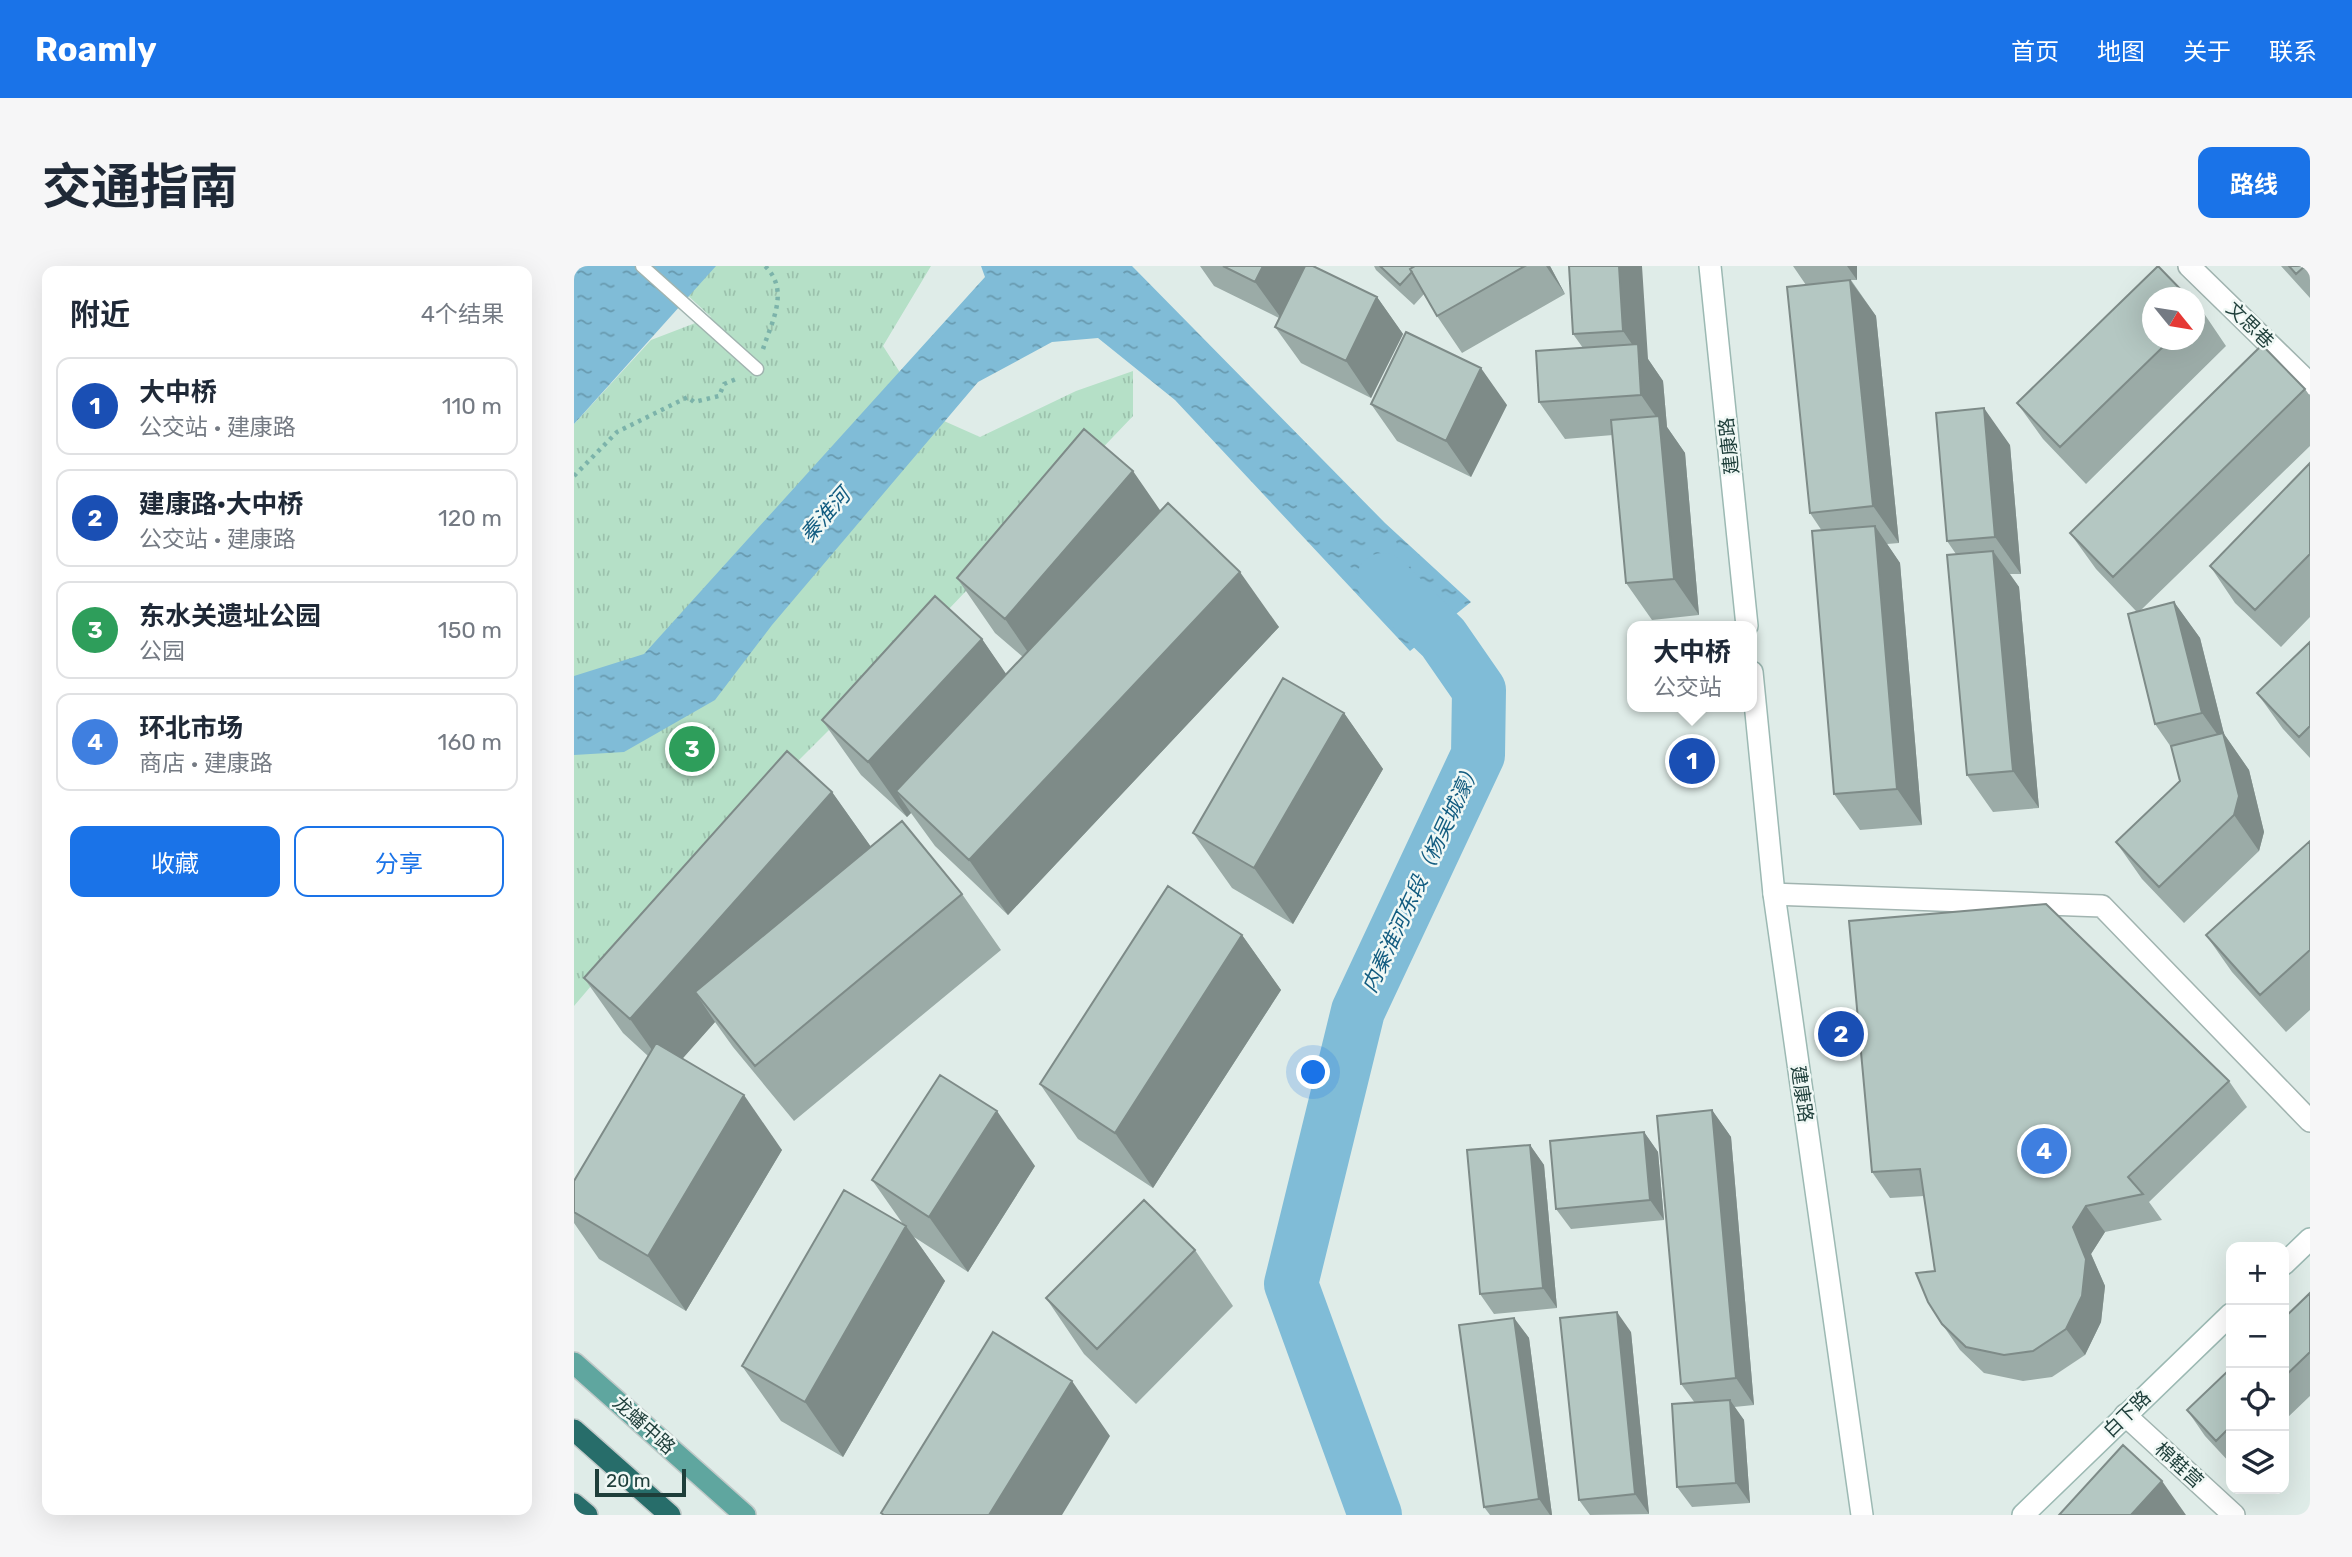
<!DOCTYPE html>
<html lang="zh">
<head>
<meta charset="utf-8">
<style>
  :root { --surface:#fff; --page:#f6f6f7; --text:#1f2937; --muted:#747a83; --line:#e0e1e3; --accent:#1a73e8 }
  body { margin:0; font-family:Rubik,"Noto Sans SC",sans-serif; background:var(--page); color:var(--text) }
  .controls { position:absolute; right:21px; bottom:21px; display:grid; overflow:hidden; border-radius:14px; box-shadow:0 7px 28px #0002 }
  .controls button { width:63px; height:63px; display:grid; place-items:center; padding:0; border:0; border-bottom:2px solid var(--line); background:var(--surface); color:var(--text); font:35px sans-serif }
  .compass { position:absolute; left:1568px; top:21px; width:63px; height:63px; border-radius:50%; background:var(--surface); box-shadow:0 7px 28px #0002; rotate:120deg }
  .scale { position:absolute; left:21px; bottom:18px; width:91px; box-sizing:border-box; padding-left:7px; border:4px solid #1e3e3a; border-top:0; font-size:19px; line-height:24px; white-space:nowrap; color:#1e3e3a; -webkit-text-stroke:5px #f0f8f5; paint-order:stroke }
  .you { position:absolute; left:740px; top:807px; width:24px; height:24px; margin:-18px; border:5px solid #fff; border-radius:50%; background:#1a73e8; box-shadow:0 0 0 10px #1a73e833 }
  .badge { display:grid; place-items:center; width:46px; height:46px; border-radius:50%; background:var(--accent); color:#fff; font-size:23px; font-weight:700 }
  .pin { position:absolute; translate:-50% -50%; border:4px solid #fff; box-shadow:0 2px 7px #0006 }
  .popup { position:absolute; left:1053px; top:355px; width:130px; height:91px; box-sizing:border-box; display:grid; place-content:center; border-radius:14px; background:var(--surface); filter:drop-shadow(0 2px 5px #0005); font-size:23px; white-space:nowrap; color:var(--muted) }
  .popup b { font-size:26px; color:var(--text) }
  .popup::after { content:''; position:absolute; left:50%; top:100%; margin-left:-14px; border:14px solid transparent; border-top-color:var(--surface) }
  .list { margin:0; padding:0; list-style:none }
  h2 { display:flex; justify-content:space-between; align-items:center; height:91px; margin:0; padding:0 28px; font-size:30px }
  h2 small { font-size:23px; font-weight:400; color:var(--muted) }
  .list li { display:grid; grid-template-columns:46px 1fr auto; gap:21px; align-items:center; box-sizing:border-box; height:98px; margin:0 14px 14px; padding:0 14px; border:2px solid var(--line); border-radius:14px }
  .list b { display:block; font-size:26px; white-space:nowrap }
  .list p { margin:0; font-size:23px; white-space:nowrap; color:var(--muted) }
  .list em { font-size:23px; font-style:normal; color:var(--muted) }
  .actions { display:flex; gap:14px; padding:21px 28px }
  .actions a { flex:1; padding:16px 0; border:2px solid var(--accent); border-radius:14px; text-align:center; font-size:24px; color:var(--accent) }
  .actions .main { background:var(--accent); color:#fff }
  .icon { flex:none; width:38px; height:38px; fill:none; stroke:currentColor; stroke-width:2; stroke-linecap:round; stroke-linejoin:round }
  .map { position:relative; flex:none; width:1736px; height:1249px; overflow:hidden; border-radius:14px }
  header { display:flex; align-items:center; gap:42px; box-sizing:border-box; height:98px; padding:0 35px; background:var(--accent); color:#fff }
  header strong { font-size:33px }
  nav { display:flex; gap:38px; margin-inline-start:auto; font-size:24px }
  .intro { display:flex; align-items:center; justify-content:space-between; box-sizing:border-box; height:168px; padding:0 42px }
  h1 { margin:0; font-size:49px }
  .button { padding:18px 32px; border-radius:14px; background:var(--accent); color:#fff; font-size:24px; font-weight:700 }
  main { display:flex; gap:42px; padding:0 42px }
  aside { flex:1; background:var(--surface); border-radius:14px; box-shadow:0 7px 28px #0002 }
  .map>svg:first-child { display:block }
</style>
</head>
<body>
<header>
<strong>Roamly</strong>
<nav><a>首页</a><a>地图</a><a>关于</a><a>联系</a></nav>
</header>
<div class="intro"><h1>交通指南</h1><a class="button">路线</a></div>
<main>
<aside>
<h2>附近<small>4个结果</small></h2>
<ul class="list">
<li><span class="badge" style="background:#1a4fb4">1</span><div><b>大中桥</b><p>公交站 · 建康路</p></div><em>110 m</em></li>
<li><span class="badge" style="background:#1a4fb4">2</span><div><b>建康路·大中桥</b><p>公交站 · 建康路</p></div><em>120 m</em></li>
<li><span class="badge" style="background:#2e9e5b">3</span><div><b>东水关遗址公园</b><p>公园</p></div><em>150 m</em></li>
<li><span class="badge" style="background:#3f7fe0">4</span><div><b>环北市场</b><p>商店 · 建康路</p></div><em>160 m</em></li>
</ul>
<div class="actions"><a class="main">收藏</a><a>分享</a></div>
</aside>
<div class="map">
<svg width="1736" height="1249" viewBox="0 0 1736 1249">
  <defs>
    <pattern id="grass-tufts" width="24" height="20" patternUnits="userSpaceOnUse" patternTransform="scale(1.75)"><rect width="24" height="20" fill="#b5e0c7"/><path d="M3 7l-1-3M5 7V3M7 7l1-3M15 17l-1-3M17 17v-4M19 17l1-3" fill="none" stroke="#9bc1ac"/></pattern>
    <pattern id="water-ripples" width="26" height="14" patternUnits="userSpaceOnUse" patternTransform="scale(1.75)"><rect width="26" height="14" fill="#80bcd7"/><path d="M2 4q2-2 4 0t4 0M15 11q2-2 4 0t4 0" fill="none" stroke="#689aaf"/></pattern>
  </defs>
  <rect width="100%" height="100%" fill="#dfece8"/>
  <path fill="url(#grass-tufts)" d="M82,0H357L309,80L352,147L406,171L502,125L559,105V150L352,367L120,599L0,740V158L77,74L137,51Z"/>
  <path fill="url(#water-ripples)" d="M0,0H142L0,158Z
    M407,0H558L811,257L897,336L836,385L601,134L524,72L478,76L404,116L198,359L141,434L50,486L0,489V410L70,388L411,11Z"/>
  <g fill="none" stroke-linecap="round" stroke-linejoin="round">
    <path stroke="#80bcd7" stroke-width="54" d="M801,1249L717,1018L784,745L904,489L905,424L869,372L809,314"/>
    <defs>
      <path id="lane" d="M68,0L183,103"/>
      <path id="street" d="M1615,0L1736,118
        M1200,628L1528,640L1736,855
        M1551,1149L1660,1249"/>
      <path id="secondary" d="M1136,0L1173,360
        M1178,406L1200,628L1288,1249
        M1710,998L1736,973
        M1449,1249L1657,1048"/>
      <path id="primary" d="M0,1097L171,1249"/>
      <path id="highway" d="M0,1164L96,1249
        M0,1238L13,1249"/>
    </defs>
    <use href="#lane" stroke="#a1b4b0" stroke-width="15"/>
    <use href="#street" stroke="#a1b4b0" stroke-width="24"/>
    <use href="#secondary" stroke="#9cb9b3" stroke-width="24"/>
    <use href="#primary" stroke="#c0c9c8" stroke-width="24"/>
    <use href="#highway" stroke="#c0c9c8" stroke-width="24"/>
    <path stroke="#7cb3aa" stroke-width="4.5" stroke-dasharray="3.5 5" stroke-linecap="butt" d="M189,83C198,55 216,24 191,0
      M0,210L43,166L114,131L120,136L145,130L150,118L162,113"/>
    <use href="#lane" stroke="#fff" stroke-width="12"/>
    <use href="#street" stroke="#fff" stroke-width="21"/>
    <use href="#secondary" stroke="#fff" stroke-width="21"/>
    <use href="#primary" stroke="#5fa69f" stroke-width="21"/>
    <use href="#highway" stroke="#276d6a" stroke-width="21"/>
  </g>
  <path fill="#9baba7" d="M626,0H739L803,31L829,68L797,132L727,97L701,61L705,52L640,20Z
    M800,0H976L991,28L888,87L863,50L850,28L840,39L802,4Z
    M995,0L1074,93L1089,115L1093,161L1111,187L1125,349L1078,354L1052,317L1039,169L991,173L965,136L1009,82L999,68Z
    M1219,0H1283V14H1277L1302,50L1325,277L1313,278L1326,297L1348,559L1286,564L1260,528L1248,265L1236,247L1232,19Z
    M1707,0H1736V32Z
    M1620,37L1627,43L1652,80L1512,218L1469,173L1443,137L1578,74H1620Z
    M1731,123L1736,130V180L1567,344L1600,336L1626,372L1650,468L1675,504L1690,566L1685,585L1610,657L1568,613L1542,576L1606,515L1597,481L1581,458L1562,345L1522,303L1496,267Z
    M797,138L933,139L897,211L823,175Z
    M1436,179L1447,308H1436L1445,321L1465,542L1419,546L1393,509L1382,288L1373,275Z
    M1736,197V351L1707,381L1661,337L1636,300Z
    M587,245L705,361L434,649L361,580L337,547L333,551L287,509L248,454L408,373L432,409L449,391L421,367L383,312Z
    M1736,376V492L1709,463L1683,427Z
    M770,447L809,503L719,658L658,622L619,567Z
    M258,526L297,581L388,628L427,684L220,855L159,781L141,756L108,792L208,884L112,1045L25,993L0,957V915L74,790L49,767L10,712Z
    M1736,575V744L1712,766L1658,706L1632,669Z
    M668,669L707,724L579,922L504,873L466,818Z
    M1655,815L1673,841L1575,936L1588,954L1531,966L1517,988L1531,1020L1527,1056L1511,1089L1478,1111L1449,1115L1410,1107L1386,1084L1368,1058L1350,930L1316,932L1298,906Z
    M1138,844L1157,871L1180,1139L1160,1141L1170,1154L1176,1237L1118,1241L1103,1221L1121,1137L1107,1118Z
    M1070,866L1084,886L1090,954L997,963L982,943Z
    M956,879L970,899L983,1042L920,1048L906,1028Z
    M461,900L394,1006L340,971L371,1015L269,1191L207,1155L168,1100L329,958L298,914Z
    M621,984L659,1040L562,1138L510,1088L472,1032Z
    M1736,1027V1130L1710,1155V1052Z
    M940,1052L955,1072L978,1249H916L910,1241Z
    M1057,1066L1075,1248L1016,1249L1005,1234Z
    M1657,1102V1198L1631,1170L1613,1144Z"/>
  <path fill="#7e8b88" d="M689,0H733L707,52L681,16Z
    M972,0H976L991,28Z
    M1045,0H1068L1074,93L1089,115L1093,161L1111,187L1125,349L1100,313L1085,155L1067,129L1064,87L1049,65Z
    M1273,0H1283V14Z
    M1276,14L1302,50L1325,277L1299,240Z
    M803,31L829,68L797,132L772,95Z
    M907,102L933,139L897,211L872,175Z
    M1410,142L1436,179L1447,308L1421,271Z
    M559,205L597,260L469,408L431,353Z
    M1301,260L1326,297L1348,559L1323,523Z
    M1419,285L1445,321L1465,542L1439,505Z
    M666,306L705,361L434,649L395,594Z
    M1600,336L1626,372L1650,468L1675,504L1690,566L1685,585L1660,549L1653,482L1628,447Z
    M408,373L446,428L322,525L337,547L333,551L294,496Z
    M770,447L809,503L719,658L680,602Z
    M258,526L297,581L121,726L141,756L95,808L56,753Z
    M668,669L707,724L579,922L541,867Z
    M170,829L208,884L112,1045L74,990Z
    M1138,844L1157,871L1180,1139L1162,1112Z
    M423,845L461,900L394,1006L355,951Z
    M1070,866L1084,886L1090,954L1076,934Z
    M956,879L970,899L983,1042L969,1022Z
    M1512,940L1531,966L1517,988L1531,1020L1527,1056L1511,1089L1492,1063L1499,961Z
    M332,960L371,1015L269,1191L231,1136Z
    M1043,1046L1057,1066L1075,1248L1061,1228Z
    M940,1052L955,1072L978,1249H976L965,1233Z
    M498,1115L536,1170L488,1249H415Z
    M1156,1134L1170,1154L1176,1237L1162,1217Z
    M1588,1215L1612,1249H1557Z"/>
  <path fill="#b4c7c2" stroke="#7e8b88" stroke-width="2" d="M649,0H689L681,16Z
    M731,0H739L803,31L772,95L701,61Z
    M806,0H841L836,3L838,6L826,19Z
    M841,0H951L863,50L836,3Z
    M995,0H1045L1049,65L999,68Z
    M1584,0L1615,32H1578V74H1596L1486,181L1443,137Z
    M1715,0H1731L1722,8Z
    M1276,14L1299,240L1236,247L1213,21Z
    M1620,37L1627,43L1620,49Z
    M832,66L907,102L872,175L797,138Z
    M1064,78L1067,129L965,136L962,85Z
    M1688,79L1731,123L1539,311L1496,267Z
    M1410,142L1421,271L1373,275L1362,147Z
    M1085,150L1100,313L1052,317L1037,154Z
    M510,163L559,205L431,353L383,312Z
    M1736,197V288L1681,344L1636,300Z
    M594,237L666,306L395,594L322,525Z
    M1301,260L1323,523L1260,528L1238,265Z
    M1419,285L1439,505L1393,509L1373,289Z
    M361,330L408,373L294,496L248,454Z
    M1600,336L1628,447L1581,458L1554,348Z
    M1736,376V460L1725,471L1683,427Z
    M709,412L770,447L680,602L619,567Z
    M1649,467L1665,530L1660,549L1585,621L1542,576L1606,515L1597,480Z
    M213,485L258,526L56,753L10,712Z
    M328,555L388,628L181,800L121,726Z
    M1736,575V684L1686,729L1632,669Z
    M594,620L668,669L541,867L466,818Z
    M1472,638L1655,815L1554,911L1569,928L1512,940L1499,961L1512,993L1508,1030L1492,1063L1459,1085L1430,1089L1392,1081L1368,1058L1354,1036L1342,1007L1361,1005L1346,903L1298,906L1275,655Z
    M82,777L170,829L74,990L0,946V915Z
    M366,809L423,845L355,951L298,914Z
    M1138,844L1162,1112L1107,1118L1083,850Z
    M1070,866L1076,934L982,943L976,875Z
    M956,879L969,1022L906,1028L893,884Z
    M270,924L332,960L231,1136L168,1100Z
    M570,934L621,984L523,1083L472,1032Z
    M1736,1027V1086L1710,1111V1052Z
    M1043,1046L1061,1228L1005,1234L986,1052Z
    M940,1052L965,1233L910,1241L885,1059Z
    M419,1066L498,1115L415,1249H310L307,1247Z
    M1657,1102V1160L1642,1175L1613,1144Z
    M1156,1134L1162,1217L1103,1221L1098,1138Z
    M1549,1179L1588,1215L1557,1249H1485Z"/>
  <g text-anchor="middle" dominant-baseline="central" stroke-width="5" stroke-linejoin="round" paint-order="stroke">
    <g font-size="19" fill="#1e3e3a" stroke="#f0f8f5">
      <text transform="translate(1676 59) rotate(44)">文思巷</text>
      <text transform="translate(1155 180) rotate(-96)">建康路</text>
      <text transform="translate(1228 828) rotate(82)">建康路</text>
      <text transform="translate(1553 1148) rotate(-44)">白下路</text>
      <text transform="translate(70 1159) rotate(42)">龙蟠中路</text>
      <text transform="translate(1605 1199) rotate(42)">棉鞋营</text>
    </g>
    <g font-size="21" font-style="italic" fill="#125c80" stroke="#f0f8f5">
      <text transform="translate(251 249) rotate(-49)">秦淮河</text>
      <text transform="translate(847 611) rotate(-65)">内秦淮河东段（杨吴城濠）</text>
    </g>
  </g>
</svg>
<div class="controls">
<button>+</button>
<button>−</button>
<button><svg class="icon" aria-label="locate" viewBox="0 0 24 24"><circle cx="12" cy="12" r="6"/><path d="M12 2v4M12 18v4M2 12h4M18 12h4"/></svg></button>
<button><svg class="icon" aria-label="layers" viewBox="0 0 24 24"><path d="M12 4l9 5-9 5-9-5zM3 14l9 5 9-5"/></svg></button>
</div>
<svg class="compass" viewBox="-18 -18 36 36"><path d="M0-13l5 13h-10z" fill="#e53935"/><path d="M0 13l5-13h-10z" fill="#747a83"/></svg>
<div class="scale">20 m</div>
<div class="you"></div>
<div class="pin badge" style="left:1118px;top:495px;background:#1a4fb4">1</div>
<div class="popup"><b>大中桥</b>公交站</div>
<div class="pin badge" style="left:1267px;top:768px;background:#1a4fb4">2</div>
<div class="pin badge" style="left:118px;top:483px;background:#2e9e5b">3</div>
<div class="pin badge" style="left:1470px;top:885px;background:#3f7fe0">4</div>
</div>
</main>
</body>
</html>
